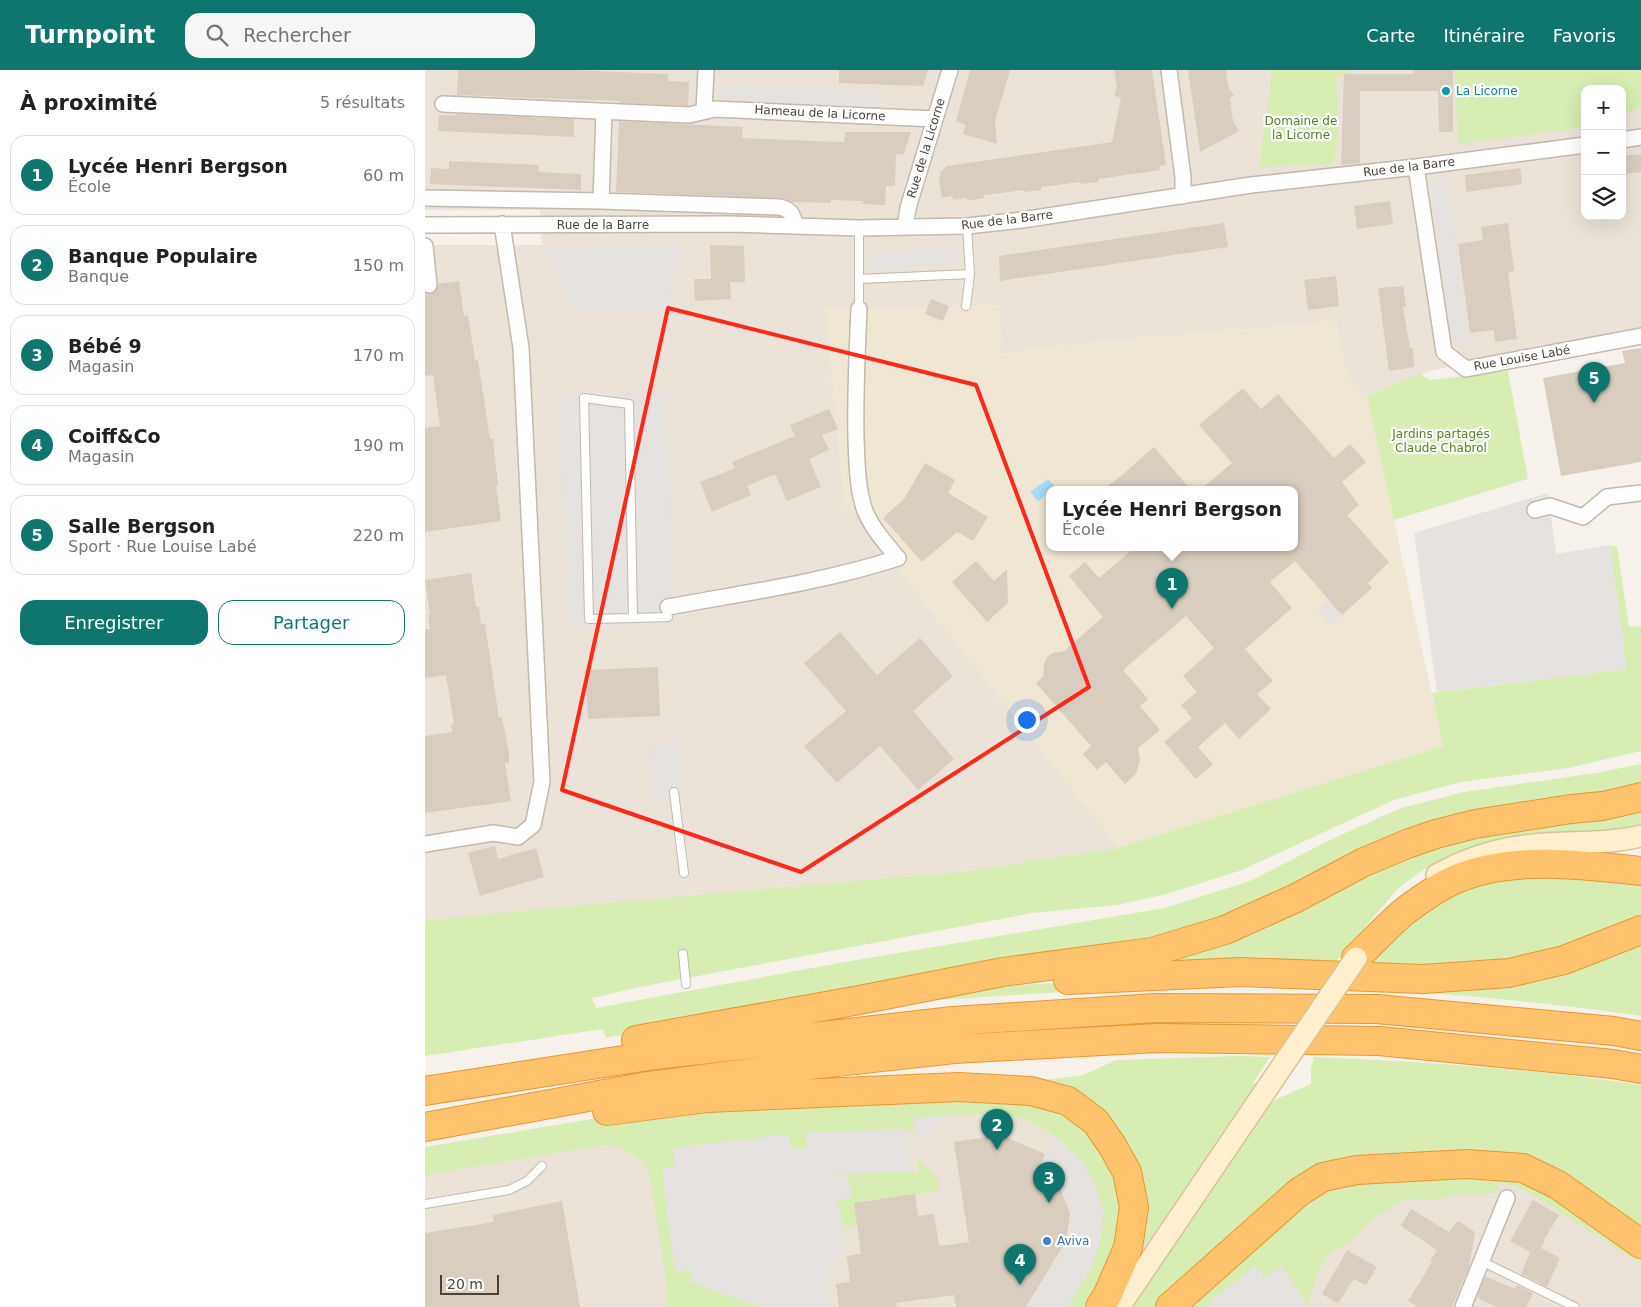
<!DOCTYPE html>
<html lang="fr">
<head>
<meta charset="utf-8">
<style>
  :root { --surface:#fff; --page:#f6f6f6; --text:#202124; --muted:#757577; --line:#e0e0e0; --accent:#0f766e }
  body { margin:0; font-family:"DejaVu Sans",sans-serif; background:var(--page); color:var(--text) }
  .controls { position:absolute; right:15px; top:15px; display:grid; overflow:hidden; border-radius:10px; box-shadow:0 5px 20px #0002 }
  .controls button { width:45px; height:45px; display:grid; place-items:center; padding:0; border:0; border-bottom:1px solid var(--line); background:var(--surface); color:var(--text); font:25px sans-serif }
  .scale { position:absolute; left:15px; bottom:12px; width:59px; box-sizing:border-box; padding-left:5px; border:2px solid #4b4238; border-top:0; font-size:14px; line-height:18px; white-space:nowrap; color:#4b4238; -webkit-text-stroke:4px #fff; paint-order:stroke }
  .you { position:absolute; left:601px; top:649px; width:18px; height:18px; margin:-12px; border:4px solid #fff; border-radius:50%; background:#1a73e8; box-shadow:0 0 0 8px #1a73e833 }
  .badge { display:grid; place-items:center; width:32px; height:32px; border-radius:50%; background:var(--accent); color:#fff; font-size:16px; font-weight:700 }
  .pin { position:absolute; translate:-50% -41px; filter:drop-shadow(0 1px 2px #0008) }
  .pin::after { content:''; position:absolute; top:26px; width:18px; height:15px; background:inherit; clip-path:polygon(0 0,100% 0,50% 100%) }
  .popup { position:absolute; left:621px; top:416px; width:252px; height:65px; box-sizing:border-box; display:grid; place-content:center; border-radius:10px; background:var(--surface); filter:drop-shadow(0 1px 4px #0005); font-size:16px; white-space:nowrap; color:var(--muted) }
  .popup b { font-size:19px; color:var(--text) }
  .popup::after { content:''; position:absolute; left:50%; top:100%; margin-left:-10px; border:10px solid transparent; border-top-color:var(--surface) }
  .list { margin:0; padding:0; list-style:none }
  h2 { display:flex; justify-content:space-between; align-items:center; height:65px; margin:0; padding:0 20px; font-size:21px }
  h2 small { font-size:16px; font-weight:400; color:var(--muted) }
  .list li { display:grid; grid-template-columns:32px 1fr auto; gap:15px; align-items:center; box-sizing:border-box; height:80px; margin:0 10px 10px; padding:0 10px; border:1px solid var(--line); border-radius:15px }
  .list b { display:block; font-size:19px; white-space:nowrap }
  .list p { margin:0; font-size:16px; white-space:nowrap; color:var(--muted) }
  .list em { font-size:16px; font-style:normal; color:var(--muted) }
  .actions { display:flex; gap:10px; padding:15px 20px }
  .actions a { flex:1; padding:11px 0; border:1px solid var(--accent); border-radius:15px; text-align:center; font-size:18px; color:var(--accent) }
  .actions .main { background:var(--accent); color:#fff }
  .icon { flex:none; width:28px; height:28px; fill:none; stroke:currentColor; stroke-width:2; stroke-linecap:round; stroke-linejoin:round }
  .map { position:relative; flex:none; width:1216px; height:1237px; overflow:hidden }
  header { display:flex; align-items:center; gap:30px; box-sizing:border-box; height:70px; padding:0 25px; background:var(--accent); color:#fff }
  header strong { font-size:24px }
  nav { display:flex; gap:28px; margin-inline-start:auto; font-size:18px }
  .search { width:350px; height:45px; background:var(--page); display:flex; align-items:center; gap:12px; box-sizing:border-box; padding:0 18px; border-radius:15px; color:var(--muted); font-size:19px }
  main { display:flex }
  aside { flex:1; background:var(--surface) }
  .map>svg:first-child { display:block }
</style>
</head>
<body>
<header>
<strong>Turnpoint</strong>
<div class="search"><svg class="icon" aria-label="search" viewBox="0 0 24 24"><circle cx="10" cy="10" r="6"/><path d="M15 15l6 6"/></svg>Rechercher</div>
<nav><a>Carte</a><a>Itinéraire</a><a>Favoris</a></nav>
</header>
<main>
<aside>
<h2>À proximité<small>5 résultats</small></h2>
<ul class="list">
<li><span class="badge">1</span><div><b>Lycée Henri Bergson</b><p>École</p></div><em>60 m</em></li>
<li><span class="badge">2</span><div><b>Banque Populaire</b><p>Banque</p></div><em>150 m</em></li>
<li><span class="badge">3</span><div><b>Bébé 9</b><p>Magasin</p></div><em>170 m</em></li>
<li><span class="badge">4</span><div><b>Coiff&amp;Co</b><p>Magasin</p></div><em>190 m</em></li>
<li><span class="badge">5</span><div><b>Salle Bergson</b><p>Sport · Rue Louise Labé</p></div><em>220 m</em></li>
</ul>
<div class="actions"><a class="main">Enregistrer</a><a>Partager</a></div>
</aside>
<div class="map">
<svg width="1216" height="1237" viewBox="0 0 1216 1237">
  <rect width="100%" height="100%" fill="#f6f2eb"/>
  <path fill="#ebe3d8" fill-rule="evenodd" d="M0,0H1216V258L1004,301L942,326L920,303L911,251L653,274L574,284L573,275H576L574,235L524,237L502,239L499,237L434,239L418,429L694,778L545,801L136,837L0,853V175H117L115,140H0ZM1160,19H1197V146H1160Z
    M281,1041H607L675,1095L757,1177L865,1089L1097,1067L1216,1141V1237H0V1086Z"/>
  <path fill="#f0e6d4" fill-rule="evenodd" d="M506,229L524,237L574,235L576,275H573L574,284L653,274L911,251L920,303L942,326L1018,676L694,778L418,429L400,237L434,239L499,237L501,239ZM624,420H870V478H624Z"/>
  <path fill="#d7edb1" d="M845,0H926L911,8C913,37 915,66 908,94L834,97L847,4Z
    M1030,0H1216V37L1197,44V19H1160V57L1033,74Z
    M1083,301L1103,409L969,450L942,326L995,304L1005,310Z
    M1185,475L1192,477L1204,557L1216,556V681L1143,698L1036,712L969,730L817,800L742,824L692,835L607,843L215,917L167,928L171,938L414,893L740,838L825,811L909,768L976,738L1039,722L1171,703L1216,694V718L1143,731L725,873L575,891L457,911L181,968L178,959L0,986V851L136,837L545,801L693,778L1018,676L1007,623L1202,599Z
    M1216,734V753C1173,765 1128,762 1084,768C1048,773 1001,794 974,818C969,822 964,829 959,835C944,852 930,869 916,888H914L908,897L708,893L992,776Z
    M1110,801L1216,813V852L1090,895L942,900L949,888L982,851L1062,807Z
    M1216,866V946C1121,932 1026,924 930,918L953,913Z
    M676,910L856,916H726L514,930L505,927L584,916Z
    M815,986L845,987L828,1013H833L723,1173L716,1174L706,1095L604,1012L658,1005L691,990Z
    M889,987C998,992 1108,998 1216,1015V1159L1202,1153L1141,1102L1098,1085L1074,1081L1018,1082L864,1115L836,1137L731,1237H706L846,1034L852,1029L886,1014V998Z
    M555,1027L601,1031L643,1046L680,1082L695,1123L697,1144L693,1179L667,1237H642L667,1197L674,1176L678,1139L643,1077L626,1063L600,1049L573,1045L541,1044L489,1048L490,1061L481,1059L381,1063L382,1078H366L364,1064L249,1078L250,1097L237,1099L250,1202L264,1200L269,1205L263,1211L286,1220L337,1237H242L243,1223L224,1102C213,1084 198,1075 177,1075L0,1105V1077L226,1039Z
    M492,1087L513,1110L514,1121L430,1133L432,1155L418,1156L412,1130L427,1127L422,1105L408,1108L409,1104L493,1101Z
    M1093,1105L1216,1181V1194L1097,1118L1075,1112L1071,1123L1041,1124L1007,1130L982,1129L953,1145L930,1167L904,1185L892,1202L883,1235L857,1196L839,1208L795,1223L780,1237H756L862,1142L915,1112Z"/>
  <path fill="#e5e2df" d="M296,16L457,22L456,36L296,30Z
    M1021,109L1044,273L1028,275L1005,111Z
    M117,176L258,177L240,240H147Z
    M531,177L532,193L444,200L442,184Z
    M240,321L250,555L144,557L133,327Z
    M1123,423L1131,484L1185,475L1202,599L1012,622L989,463Z
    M904,529L917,545L906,555L892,539Z
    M255,673L257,728L228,729L225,675Z
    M525,1046L526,1053L512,1054V1062L490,1064L488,1048Z
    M481,1059L484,1102L409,1104V1107L422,1105L427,1127L412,1130L418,1156V1180L413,1188L404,1195L401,1203L403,1237H337L286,1220L263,1210L269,1205L264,1200L250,1202L237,1099L249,1096L248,1078L365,1064L366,1078H382L381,1063Z
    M631,1067L657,1091L670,1114L678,1139L677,1159L674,1176L667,1197L642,1237H606L641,1176L647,1157V1143L634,1115L614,1100L620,1084Z
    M831,1195L839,1208L857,1196L883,1235L881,1237H780Z"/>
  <path fill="#a4dbf6" d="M623,409L633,420H624V426L622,424L613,431L605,422Z"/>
  <path fill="#d9cdbf" d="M33,0H146L243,4V11L264,12L263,36L195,33V31L32,25Z
    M414,0H503L498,16L414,13Z
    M545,0H585L570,51L572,74L538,64L541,55L531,51Z
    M689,0H727L741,95L734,96L735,100L673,109V112L656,114L655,112L616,117V120L599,122V120L559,125V128L542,131V128L528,130L527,126L517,128L514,109L516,101L522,96L687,72L696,28L689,25L692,17Z
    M763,0H801L803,16L809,26L805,28L808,51L814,61L775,82Z
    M988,0H1028V62H1014L1013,21H935V93L916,95L919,4H988Z
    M31,44L149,49V67L13,61L14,45H31Z
    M194,51L318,57L317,68L411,72H419L420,62H486L479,84H471L470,116H461L460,135L437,134L438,131L406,130V133L368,132L353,128L191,122Z
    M1216,84V102L1197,104V86Z
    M24,91L114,95L113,102L156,104V120L5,114L6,98L24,99Z
    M1095,98L1097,114L1041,122L1040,105Z
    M965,131L968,154L932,159L929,136Z
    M799,153L803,177L575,211L574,186Z
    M1083,153L1089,201L1083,202L1092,269L1070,272L1069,260L1045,263L1033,174L1058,170L1056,157Z
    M285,175L319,176L320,212H305L306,229L270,231L269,209H286Z
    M911,206L914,236L883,240L879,210Z
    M34,211L39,246L43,245L50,290H53L65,369H68L73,415L71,416L76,451L0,462V358L15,356L8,305L0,306V223L5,224L10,222L13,214Z
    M978,216L981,237H978L985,278H988L989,297L964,301L953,218Z
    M506,229L524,236L518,251L500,244Z
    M1216,278V392L1136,406L1118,308L1200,293L1197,281Z
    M818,318L836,339L853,324L909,388L925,374L941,392L917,412L934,435L922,445L964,492L943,513L947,518L917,545L870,491L845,512L867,538L820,579L848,611L832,624L846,639L814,669L800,653L773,677L788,694L771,709L739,672L767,648L756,635L772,622L758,606L789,578L761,546L698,600L723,629L715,636L735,660L713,678L715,690L711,704L700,714L681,692L672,700L658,684L666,676L611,613L618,607L619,595L622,587L628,583L639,581L678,547L644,506L660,492L674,508L709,478H870V420H775L807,393L774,355Z
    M404,339L413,359L397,365L404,380L384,389L396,417L362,431L350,404L322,416L326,425L287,442L275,412L310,398L307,392L370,366L365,355Z
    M729,377L766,420H678L697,405Z
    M500,393L530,410L523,423L563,447L548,471L532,462L497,492L458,448L479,429Z
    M551,491L569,511L582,499L583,533L562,552L527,512Z
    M46,503L51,537H54L56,554H60L74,648L77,647L84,683V693H80L86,731L0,743V666L27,662L26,655L29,654L21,605L0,608V559H5L3,544H5L0,510Z
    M415,562L452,605L495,568L528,606L488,641L529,689L493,720L455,676L412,713L379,676L421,641L379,593Z
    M233,597L235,646L163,649L160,600Z
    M70,776L73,789L111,778L119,807L55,826L43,783Z
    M576,1065L620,1084L614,1100L634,1115L645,1143L641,1171L601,1237H531L529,1225L471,1233L472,1237H414L411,1214L425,1212L422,1186L436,1184L429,1133L490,1124L493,1146L509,1144L514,1176L544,1172L529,1072Z
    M1108,1130L1134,1145L1119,1170L1120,1171L1116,1178L1135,1188L1122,1217L1096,1204L1105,1182L1085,1171Z
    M137,1131L155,1237H0V1163L69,1152L68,1145Z
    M986,1139L1024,1162L1033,1151L1050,1162L1044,1197L1027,1237H993L983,1231L1007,1192L1005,1191L1012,1180L976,1156Z
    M922,1180L952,1197L941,1215L929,1209L913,1233L897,1224Z
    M1060,1206L1090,1219L1092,1215L1108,1223L1101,1237H1072L1052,1228Z"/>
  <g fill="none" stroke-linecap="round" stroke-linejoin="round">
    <defs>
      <path id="lane" d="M434,209L545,204
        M541,236L545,204L542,156
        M434,239V158
        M159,328L204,334L208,548L164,549Z
        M208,548L243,547
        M249,722L259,803
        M258,884L261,914
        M0,1134L84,1120L102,1111L117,1096
        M1056,1191L1150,1237"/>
      <path id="street" d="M744,0L758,107V126
        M18,34L264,45L290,39L510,49
        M279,41L281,0
        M1197,70L1216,67
        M991,97L1019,282L1041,299L1216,266
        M0,128L176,131L353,137C364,138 369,145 370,156
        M176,131L179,42
        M0,155L306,154L434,158L542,156L597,150L826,115L991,97L1160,75
        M480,157L483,138L525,0
        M0,176L4,215
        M1110,440L1125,436L1158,447L1182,427L1216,423
        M243,537C319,523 399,512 473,488C461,474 447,458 440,441C432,419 432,392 431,369C430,325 432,282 434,239
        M0,774L68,763L93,767L108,755L117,712L96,278L77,154
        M1038,1237L1082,1128"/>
      <path id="secondary" d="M1012,805C1042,788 1074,778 1108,775C1144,771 1180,775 1216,766
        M694,1237L845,1014"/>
      <path id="highway" d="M931,888C947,873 963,855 980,841C997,828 1018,813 1039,806C1092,786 1160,795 1216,801
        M643,910L816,902L998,909L1084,903L1139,890L1216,860
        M211,970L429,931L578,902L727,882L800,860L871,828L939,792L982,774L1011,764L1050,754L1146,739L1178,736L1216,727
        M0,1021L230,985L528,951L731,938L952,939L1189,961L1216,966
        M182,1041L282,1028L534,1017L606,1021L643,1031L671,1052L688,1077L702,1102L709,1137L703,1178L682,1226L675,1237
        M0,1057L217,1017L376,996L529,979L732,968L954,971L1188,994L1216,999
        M745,1237L874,1122L898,1107L932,1100L1041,1094L1098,1098L1133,1115L1216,1174"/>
    </defs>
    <use href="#lane" stroke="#c3b9ac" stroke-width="10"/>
    <use href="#street" stroke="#c3b9ac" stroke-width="18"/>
    <use href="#secondary" stroke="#d9c398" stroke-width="24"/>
    <use href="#highway" stroke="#e99732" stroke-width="30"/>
    <use href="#lane" stroke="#fff" stroke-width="8"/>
    <use href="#street" stroke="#fff" stroke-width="15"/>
    <use href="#secondary" stroke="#ffefcc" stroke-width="21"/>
    <use href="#highway" stroke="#ffc36d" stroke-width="28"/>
    <defs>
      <path id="secondary-bridge" d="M845,1014L931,888"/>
    </defs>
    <use href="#secondary-bridge" stroke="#d9c398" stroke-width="24" stroke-linecap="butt"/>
    <use href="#secondary-bridge" stroke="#ffefcc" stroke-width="21"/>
  </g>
  <path fill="none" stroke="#ff2919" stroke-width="4" stroke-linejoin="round" d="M243,238L551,315L664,617L376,802L137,720Z"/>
  <circle fill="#0f9aa8" stroke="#fff" stroke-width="2" cx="1021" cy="21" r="5"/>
  <circle fill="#3f7fe0" stroke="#fff" stroke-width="2" cx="622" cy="1171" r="5"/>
  <g text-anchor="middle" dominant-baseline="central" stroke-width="4.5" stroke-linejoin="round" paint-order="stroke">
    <g font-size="12" fill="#0d838f" stroke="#fff" text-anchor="start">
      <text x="1031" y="21">La Licorne</text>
    </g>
    <g font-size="12" fill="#4b4238" stroke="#fff">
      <text transform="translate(395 43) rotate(3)">Hameau de la Licorne</text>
      <text transform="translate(501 78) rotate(-73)">Rue de la Licorne</text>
      <text transform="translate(984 97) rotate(-7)">Rue de la Barre</text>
      <text transform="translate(582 150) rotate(-7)">Rue de la Barre</text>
      <text x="178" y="155">Rue de la Barre</text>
      <text transform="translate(1097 288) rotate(-10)">Rue Louise Labé</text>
    </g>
    <g font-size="12" fill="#508325" stroke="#fff">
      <text x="876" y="51">Domaine de<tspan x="876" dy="14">la Licorne</tspan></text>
      <text x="1016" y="364">Jardins partagés<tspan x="1016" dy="14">Claude Chabrol</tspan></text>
    </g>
    <g font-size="12" fill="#366cbe" stroke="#fff" text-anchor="start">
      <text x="632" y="1171">Aviva</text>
    </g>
  </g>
</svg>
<div class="controls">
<button>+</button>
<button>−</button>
<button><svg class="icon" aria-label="layers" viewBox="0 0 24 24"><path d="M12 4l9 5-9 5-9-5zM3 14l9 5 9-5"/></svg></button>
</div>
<div class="scale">20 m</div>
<div class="you"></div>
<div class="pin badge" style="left:747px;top:539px">1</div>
<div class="popup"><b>Lycée Henri Bergson</b>École</div>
<div class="pin badge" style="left:572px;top:1080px">2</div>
<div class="pin badge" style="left:624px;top:1133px">3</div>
<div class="pin badge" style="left:595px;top:1215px">4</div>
<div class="pin badge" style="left:1169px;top:333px">5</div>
</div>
</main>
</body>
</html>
